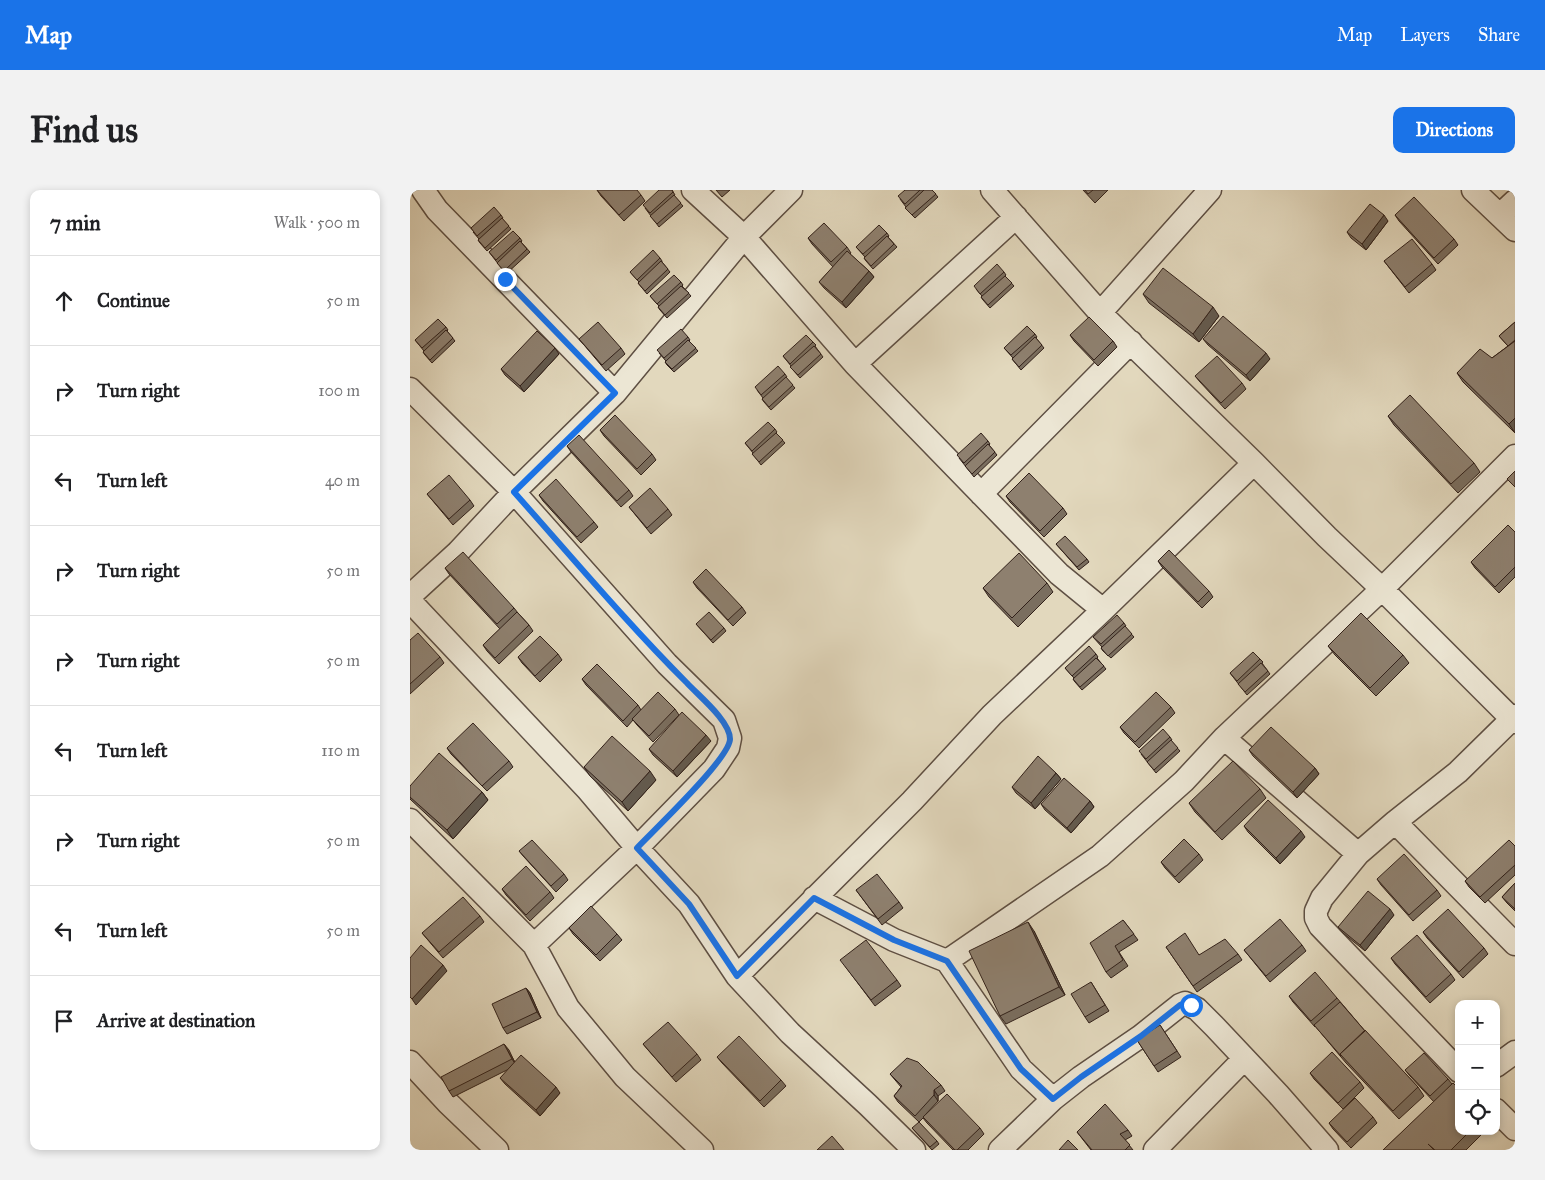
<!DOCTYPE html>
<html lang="en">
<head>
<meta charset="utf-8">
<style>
  :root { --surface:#fff; --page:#f2f2f2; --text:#202124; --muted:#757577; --line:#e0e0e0; --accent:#1a73e8 }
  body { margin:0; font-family:"IM FELL Great Primer",serif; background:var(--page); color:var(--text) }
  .controls { position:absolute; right:15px; bottom:15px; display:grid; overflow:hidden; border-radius:10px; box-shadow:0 2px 8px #0003 }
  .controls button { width:45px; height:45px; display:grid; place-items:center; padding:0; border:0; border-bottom:1px solid var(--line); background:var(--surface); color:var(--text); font:25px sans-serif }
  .stop { position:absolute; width:15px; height:15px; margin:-11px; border:4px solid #1a73e8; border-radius:50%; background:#fff }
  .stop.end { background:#1a73e8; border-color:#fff; box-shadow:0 1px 5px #0008 }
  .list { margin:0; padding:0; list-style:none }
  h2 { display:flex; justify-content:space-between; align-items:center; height:65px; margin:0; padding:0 20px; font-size:21px }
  h2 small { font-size:16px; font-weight:400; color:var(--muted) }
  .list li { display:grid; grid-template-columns:32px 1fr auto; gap:15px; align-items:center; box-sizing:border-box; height:90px; padding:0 20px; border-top:1px solid var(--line) }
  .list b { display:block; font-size:19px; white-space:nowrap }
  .list em { font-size:16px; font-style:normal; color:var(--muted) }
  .icon { flex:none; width:28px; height:28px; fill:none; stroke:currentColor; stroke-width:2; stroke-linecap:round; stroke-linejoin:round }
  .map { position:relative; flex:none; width:1105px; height:960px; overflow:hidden; border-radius:10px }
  header { display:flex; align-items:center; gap:30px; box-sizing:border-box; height:70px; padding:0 25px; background:var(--accent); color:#fff }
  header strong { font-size:24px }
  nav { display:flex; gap:28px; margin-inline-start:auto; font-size:18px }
  .intro { display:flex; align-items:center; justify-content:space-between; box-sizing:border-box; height:120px; padding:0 30px }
  h1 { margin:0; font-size:35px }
  .button { padding:12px 22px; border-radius:10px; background:var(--accent); color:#fff; font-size:18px; font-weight:700 }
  main { display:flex; gap:30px; padding:0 30px }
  aside { flex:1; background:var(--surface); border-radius:10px; box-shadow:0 2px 8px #0003 }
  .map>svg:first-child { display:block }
</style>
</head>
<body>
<header>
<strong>Map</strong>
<nav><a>Map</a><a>Layers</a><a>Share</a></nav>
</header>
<div class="intro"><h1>Find us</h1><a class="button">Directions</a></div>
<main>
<aside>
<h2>7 min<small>Walk · 500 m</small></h2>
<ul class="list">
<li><svg class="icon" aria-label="ahead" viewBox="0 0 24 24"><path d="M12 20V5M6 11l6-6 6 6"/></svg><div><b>Continue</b></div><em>50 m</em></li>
<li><svg class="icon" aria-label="right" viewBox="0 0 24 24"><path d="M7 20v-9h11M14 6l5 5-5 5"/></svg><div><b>Turn right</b></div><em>100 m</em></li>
<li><svg class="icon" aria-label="left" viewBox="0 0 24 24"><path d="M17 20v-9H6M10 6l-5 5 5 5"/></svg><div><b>Turn left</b></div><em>40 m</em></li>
<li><svg class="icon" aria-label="right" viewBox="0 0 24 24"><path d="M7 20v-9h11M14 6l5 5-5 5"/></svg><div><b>Turn right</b></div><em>50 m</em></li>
<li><svg class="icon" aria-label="right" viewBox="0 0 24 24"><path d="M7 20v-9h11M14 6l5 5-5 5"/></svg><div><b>Turn right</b></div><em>50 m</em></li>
<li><svg class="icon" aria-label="left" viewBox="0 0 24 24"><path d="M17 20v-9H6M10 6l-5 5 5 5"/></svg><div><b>Turn left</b></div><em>110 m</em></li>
<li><svg class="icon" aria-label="right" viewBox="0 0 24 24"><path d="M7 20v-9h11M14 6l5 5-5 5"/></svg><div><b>Turn right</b></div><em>50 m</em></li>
<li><svg class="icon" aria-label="left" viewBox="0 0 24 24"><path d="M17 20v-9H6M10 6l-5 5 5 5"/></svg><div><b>Turn left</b></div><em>50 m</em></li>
<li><svg class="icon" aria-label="arrive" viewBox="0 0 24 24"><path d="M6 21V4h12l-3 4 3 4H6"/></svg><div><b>Arrive at destination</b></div></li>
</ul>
</aside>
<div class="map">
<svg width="1105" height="960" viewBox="0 0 1105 960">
  <rect width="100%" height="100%" fill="#e2d8bd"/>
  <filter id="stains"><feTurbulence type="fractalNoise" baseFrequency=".004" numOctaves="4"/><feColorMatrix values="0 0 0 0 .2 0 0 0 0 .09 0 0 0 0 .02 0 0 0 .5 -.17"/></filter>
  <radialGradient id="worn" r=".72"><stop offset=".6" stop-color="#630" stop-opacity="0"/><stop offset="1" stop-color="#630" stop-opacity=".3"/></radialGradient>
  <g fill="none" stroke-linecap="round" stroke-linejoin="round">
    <defs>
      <path id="minor" d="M13,0L27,20L205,203
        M283,0L334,47L445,174L649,384L693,420
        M582,0L690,123L844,273L917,347L972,399L1105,532
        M1063,0L1105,40
        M1090,25L1105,11
        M690,123L800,0
        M445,174L606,27
        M0,199L104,302L257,474L314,530L320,548L318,558L304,579L227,658L124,755
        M571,304L721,152
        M0,406L48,362L104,302L205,203L334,47L381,0
        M0,411L177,599L227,658L279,714L327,786L380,843L458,915L504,960
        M814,548L948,664
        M0,630L124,755L158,818L215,887L292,960
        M985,632L1105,754
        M404,708L484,750L537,771L611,879L643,909
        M537,771L690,666L774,591L814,548L972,399L1105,266
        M327,786L502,611L582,525L693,420L844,273
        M0,872L38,913L87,960
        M1086,876L1105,862
        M1049,881L910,736L906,728V721L912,708L948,664L985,632L1048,582L1105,526
        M1086,920L1105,939
        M590,960L643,909L671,887L731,846L770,815L775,813L787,819L805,837L868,904L917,960
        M745,960L834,869"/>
    </defs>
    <use href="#minor" stroke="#5e4f43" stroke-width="25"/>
    <use href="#minor" stroke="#ece6d4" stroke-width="22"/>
  </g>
  <path fill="#7a6e5f" stroke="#32211a" d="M187,0L231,5L235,11L214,31L191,6Z
    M262,0L265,5L264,6L273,16L249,37L243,29L240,26H241L235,18Z
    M306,0H320L312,7Z
    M495,0H522L528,7L505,28L495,18L496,17L490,9Z
    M673,0H698L685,13Z
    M91,25L93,28L92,29L101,39L77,61L70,53L68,50L69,49L63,42Z
    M985,25L1044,49L1048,55L1028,74L989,31Z
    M978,31L956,60L941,48L937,42Z
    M477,43L479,46L478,47L487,57L463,79L456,71L454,68L455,67L446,57Z
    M110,48L112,51L111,52L120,62L96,84L79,62Z
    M398,48L437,57L441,63L440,64L459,81L464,87L436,118L414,98L409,92L423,77L402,54Z
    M250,68L252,71V72L260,82L237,104L228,93L229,92L220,82Z
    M974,71L1022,74L1026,80L999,103Z
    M594,82L596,85L595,86L604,96L580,118L573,110L571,107L572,106L566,99Z
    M271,92L273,95L272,96L281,106L257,128L250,120L248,117L249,116L240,106Z
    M733,104L809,126L789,152L739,113Z
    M1105,132V243L1053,192L1047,183L1082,168L1098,156L1089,146Z
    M36,137L38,140L37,141L45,151L22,173L15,165L13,162L14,161L5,150Z
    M625,144L627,147L626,148L634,158L611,180L602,169L603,168L594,158Z
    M660,145L703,151L707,157L688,176L664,151Z
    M278,147L280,150L279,151L288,161L264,182L257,175L255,172L256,171L249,163Z
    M169,149L211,158L215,164L196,181Z
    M793,149L860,169L840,191L798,155Z
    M403,152L406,155L405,156L413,167L390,188L383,180L380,177L381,176L373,166Z
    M149,164L114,202L95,185L91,179Z
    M375,184L377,187L376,188L385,198L361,220L354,212L352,209L353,208L347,200Z
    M785,186L832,193L836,199L815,219L790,192Z
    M978,226L1064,273L1070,282L1048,303L984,235Z
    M365,239L367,242L366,243L375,253L351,275L345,267L342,264L343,263L335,253Z
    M190,240L242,264L246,270L231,285L194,246Z
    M578,251L580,254L579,255L587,265L564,287L549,268Z
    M157,256L219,300L223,306L211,317L161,262Z
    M17,304L60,310L64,316L43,335Z
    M129,305L184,332L188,337L171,353L133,311Z
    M596,306L653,318L657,324L634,347L600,312Z
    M219,317L258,319L262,325L241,344Z
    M1105,342V387L1089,403L1065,378L1061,372Z
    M646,354L677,369L679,372L669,380Z
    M748,371L799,401L803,407L792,418L752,377Z
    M35,378L104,418L108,423L119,435L123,441L89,474L77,461L73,455L90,439L39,384Z
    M283,392L332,417L336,423L323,436L287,398Z
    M637,393L643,402L608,437L579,407L573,398Z
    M714,433L716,436L715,437L724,447L701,468L693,461L691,458L692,457L683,447Z
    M286,434L314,438L316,441L303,453Z
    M0,450L30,467L34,473L0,504Z
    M918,456L993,465L999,473L966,506L925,465Z
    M148,464L152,470L130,492L112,473L108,467Z
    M686,464L688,467L687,468L696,479L672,500L665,492L663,489L664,488L655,478Z
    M850,469L853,472L852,473L860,484L837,505L820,483Z
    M172,489L228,515L231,520L265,519L269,525L243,552L227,535L223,530L217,537L176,495Z
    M761,517L765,523L729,558L714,543L710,537Z
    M760,547L762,550L761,551L770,561L746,583L731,564Z
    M301,551L267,587L243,565L239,559Z
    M37,558L99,571L103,577L77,601L41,564Z
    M839,560L905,578L909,584L887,608L843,566Z
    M174,577L246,590L218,621L180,586Z
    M646,583L651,589L625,619L606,603L602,597Z
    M0,596L72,602L78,610L43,649L1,610L0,609Z
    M850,599L856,608L812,650L785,622L779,613Z
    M680,611L684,617L661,643L635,620L631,614Z
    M834,636L895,647L870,674L838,642Z
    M1105,656V685L1075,713L1059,697L1055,691Z
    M109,661L154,684L158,690L146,702L114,667Z
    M789,664L793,670L769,693L755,678L751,672Z
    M967,689L1027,700L1031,706L1003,731L971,695Z
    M1105,693V721L1097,713L1092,707Z
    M92,699L140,702L144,708L120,731L96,705Z
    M446,700L489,712L493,718L472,735Z
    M984,725L955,761L933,743L928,737Z
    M70,726L74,732L33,768L12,743Z
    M713,730L728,750L709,762L718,776L701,788L696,782Z
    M159,738L207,744L212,750L190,771L163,744Z
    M624,741L655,805L596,834L590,826Z
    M1013,742L1074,758L1078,764L1053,788L1017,748Z
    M892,755L896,761L860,792L834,760Z
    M756,757L789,765L828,764L832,770L787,802Z
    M981,768L1041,784L1045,790L1020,813L985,774Z
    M435,776L487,790L491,796L465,816Z
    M681,792L699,821L679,833L675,827Z
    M116,798L120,803L131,828L97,844L93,838Z
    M879,806L927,808L955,841L1008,897L1014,906L989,929L936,873L905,836V837L883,812Z
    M750,835L771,867L748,882L727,850Z
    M94,854L105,872L150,903L130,926L95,894L90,888L99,879L43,907L39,901Z
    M233,854L287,864L291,870L266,892L238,860Z
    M307,867L371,890L376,896L354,917L312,873Z
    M995,880L1038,889L1042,894L1049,941H1075L1056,960H973L1024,912L1000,886Z
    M900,883L950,892L954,898L933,919L904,889Z
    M480,884L531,895L535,901L528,906V911L516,924L570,938L574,944L558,960H543L517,933L513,928L509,932L488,912L484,906L491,897Z
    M963,927L967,933L941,958L923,939L919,933Z
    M502,938L527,951L529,954L522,960Z
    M718,940L722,946L715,950L723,960H681L667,942Z"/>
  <path fill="#635a4e" stroke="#32211a" d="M974,25L978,31L956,60L952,54Z
    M459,81L464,87L436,118L432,112Z
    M803,117L809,126L789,152L783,144Z
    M145,158L149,164L114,202L110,196Z
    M856,163L860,169L840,191L836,185Z
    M1105,228V243L1099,234Z
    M296,545L301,551L267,587L263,581Z
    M905,578L909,584L887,608L883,602Z
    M240,581L246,590L218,621L212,612Z
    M646,583L651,589L625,619L621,613Z
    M72,602L78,610L43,649L37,640Z
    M680,611L684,617L661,643L657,638Z
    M891,641L895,647L870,674L866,668Z
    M980,719L984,725L955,761L950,755Z
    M618,732L624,741L655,805L649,797Z
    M33,775L37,781L6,815L2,809Z
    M116,798L120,803L131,828L127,822Z
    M94,854L99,860L106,875L102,869Z
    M146,897L150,903L130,926L126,920Z
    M524,900L528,906V911L524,905Z"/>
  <path fill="#8e806f" stroke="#32211a" d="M187,0H227L231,5L209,25Z
    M249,0H262L263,2L240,23L233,15Z
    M495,0H510L495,14L488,6Z
    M514,0H522L526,4L502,25L495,18Z
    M675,0H683L678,4Z
    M264,5L271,13L247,34L240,26Z
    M1004,7L1044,49L1024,68L985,25Z
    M960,14L974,25L952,54L937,42Z
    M84,17L91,25L67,46L61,38Z
    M92,28L99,36L75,58L68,50Z
    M414,33L437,57L421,72L398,48Z
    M469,35L477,43L453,64L446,57Z
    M103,41L110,48L86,70L79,62Z
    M477,46L484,54L461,76L454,68Z
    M1002,49L1022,74L995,97L974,71Z
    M110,51L117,59L94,81L87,73Z
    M243,60L250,68L227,90L220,82Z
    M437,61L459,81L432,112L409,92Z
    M251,71L258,79L235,101L228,93Z
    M587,74L594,82L570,104L564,96Z
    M753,78L803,117L783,144L733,104Z
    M264,85L271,92L247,114L240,106Z
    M595,86L602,93L578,115L571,107Z
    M271,96L279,103L255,125L248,117Z
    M813,126L856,163L836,185L793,149Z
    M679,127L703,151L684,170L660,145Z
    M28,129L36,137L12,158L5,150Z
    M188,132L211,158L192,175L169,149Z
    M1105,132V150L1098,156L1089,146Z
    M617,136L625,144L601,165L594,158Z
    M271,139L278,147L254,168L247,160Z
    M36,140L43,148L20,170L13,162Z
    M127,141L145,158L110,196L91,179Z
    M396,145L403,152L380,174L373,166Z
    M625,147L632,155L609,177L602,169Z
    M278,150L286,158L262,179L255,172Z
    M1105,151V228L1099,234L1047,183L1070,159L1082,168Z
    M404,156L411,164L388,185L380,177Z
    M807,166L832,193L811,213L785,186Z
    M368,176L375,184L351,205L345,197Z
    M376,187L383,195L359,217L352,209Z
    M1000,205L1064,273L1041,294L978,226Z
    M205,225L242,264L227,279L190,240Z
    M358,232L365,239L342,261L335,253Z
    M366,243L373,250L349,272L342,264Z
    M571,243L578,251L554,273L547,265Z
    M169,245L219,300L207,311L157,256Z
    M578,254L585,262L562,284L555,276Z
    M1105,281V297L1097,289Z
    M619,283L653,318L630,341L596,306Z
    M39,285L60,310L39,329L17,304Z
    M146,289L184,332L167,347L129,305Z
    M240,298L258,319L237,338L219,317Z
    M1098,335L1105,342V377L1085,397L1061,372Z
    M655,346L677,369L667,377L646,354Z
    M759,360L799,401L788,412L748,371Z
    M53,362L104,418L87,434L35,378Z
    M609,363L637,393L602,428L573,398Z
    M296,379L332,417L318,430L283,392Z
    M107,422L119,435L85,468L73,455Z
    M299,422L314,438L301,450L286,434Z
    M951,423L993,465L960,498L918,456Z
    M707,425L714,433L691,454L683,447Z
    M715,436L722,444L698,466L691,458Z
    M8,443L30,467L0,494V450Z
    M130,446L148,464L125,486L108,467Z
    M679,456L686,464L662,486L655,478Z
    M843,462L850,469L827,491L820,483Z
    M686,468L694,476L670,497L663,489Z
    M851,473L858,481L835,502L828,494Z
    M187,474L228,515L213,531L172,489Z
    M248,502L265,519L239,546L222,529Z
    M746,502L761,517L725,552L710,537Z
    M272,522L296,545L263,581L239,559Z
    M63,533L99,571L72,596L37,558Z
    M861,537L905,578L883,602L839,560Z
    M753,539L760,547L736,569L729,561Z
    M202,546L240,581L212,612L174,577Z
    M761,550L768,558L744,580L737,572Z
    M29,563L72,602L37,640L0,607V596Z
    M628,566L646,583L621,613L602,597Z
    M823,571L850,599L805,642L779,613Z
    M654,588L680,611L657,638L631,614Z
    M858,610L891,641L866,668L834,636Z
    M774,649L789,664L765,687L751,672Z
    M122,650L154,684L141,696L109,661Z
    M1099,650L1105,656V675L1070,707L1055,691Z
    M994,664L1027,700L999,725L967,689Z
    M116,676L140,702L116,725L92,699Z
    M467,684L489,712L468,729L446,700Z
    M1105,693V719L1092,707Z
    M958,701L980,719L950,755L928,737Z
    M53,707L70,726L29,762L12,743Z
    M181,716L207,744L186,765L159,738Z
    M1038,719L1074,758L1049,782L1013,742Z
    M870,729L892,755L856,786L834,760Z
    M713,730L724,744L705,756L713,770L696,782L680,753Z
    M618,732L649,797L590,826L559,761Z
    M775,743L789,765L815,749L828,764L783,796L756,757Z
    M1007,745L1041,784L1016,807L981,768Z
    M456,750L487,790L461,810L430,770Z
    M11,755L33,775L2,809L0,807V768Z
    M905,782L927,808L901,831L879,806Z
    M681,792L695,815L675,827L661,804Z
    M116,798L127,822L93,838L82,814Z
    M930,812L955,841L930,864L931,866L904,835Z
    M258,832L287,864L262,887L233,854Z
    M750,835L767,861L744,876L727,850Z
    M955,840L1008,897L983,921L930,864Z
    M329,846L371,890L350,911L307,867Z
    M94,854L102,869L39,901L31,887Z
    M922,862L950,892L928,913L900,883Z
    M1014,863L1038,889L1020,906L995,880Z
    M111,865L146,897L126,920L90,888Z
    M497,868L508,872L531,895L524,900V905L505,926L484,906L492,896L480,884Z
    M1043,893L1049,899V941H1060L1041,960H1025L1018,954L1024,960H973Z
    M537,904L570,938L547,960H545L513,927Z
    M945,908L963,927L937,952L919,933Z
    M695,914L718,940L710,944L720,955L715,960H682L667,942Z
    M509,932L527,951L520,957L502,938Z
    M422,946L434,960H407Z
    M658,950L668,960H649Z"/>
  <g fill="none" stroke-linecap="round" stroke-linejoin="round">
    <path stroke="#1a73e8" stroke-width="6" d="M95,89L205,203L104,302C161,366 216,432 277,493C289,506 320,531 320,549C320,568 244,640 227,658L279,714L327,786L404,708L484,750L537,771L611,879L643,909L671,887L731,846L770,815L775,813L781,815"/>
  </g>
  <rect width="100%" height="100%" filter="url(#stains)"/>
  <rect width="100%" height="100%" fill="url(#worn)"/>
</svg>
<div class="controls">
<button>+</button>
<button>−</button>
<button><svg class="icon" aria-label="locate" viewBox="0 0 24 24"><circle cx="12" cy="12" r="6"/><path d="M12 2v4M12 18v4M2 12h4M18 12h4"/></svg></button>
</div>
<div class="stop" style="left:781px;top:815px"></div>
<div class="stop end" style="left:95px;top:89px"></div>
</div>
</main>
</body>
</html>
